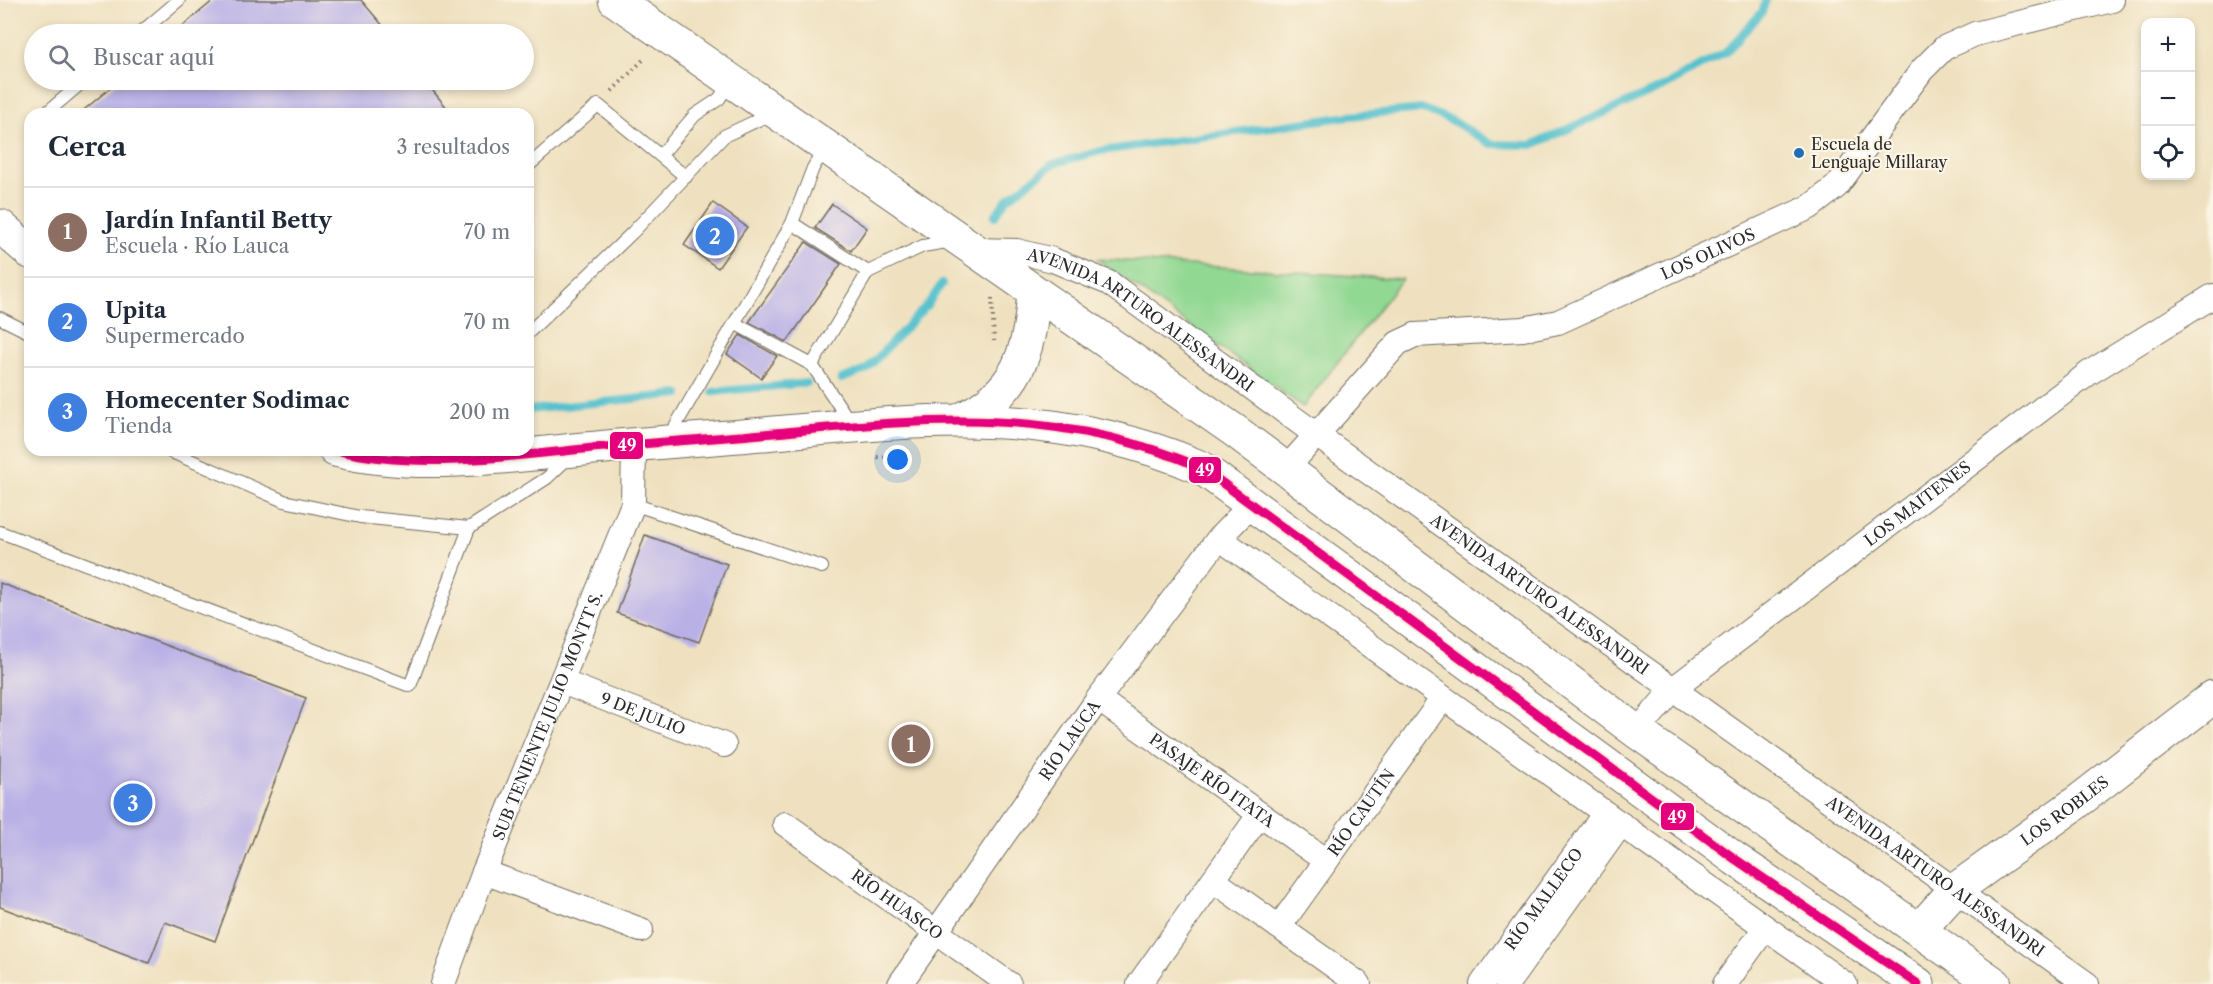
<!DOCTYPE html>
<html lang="es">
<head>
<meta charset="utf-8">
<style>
  :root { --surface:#fff; --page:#f6f6f7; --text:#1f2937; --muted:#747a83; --line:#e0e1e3; --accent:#1f6fb2 }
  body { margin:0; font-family:"Libre Caslon Text",serif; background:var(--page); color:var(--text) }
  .controls { position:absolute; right:18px; top:18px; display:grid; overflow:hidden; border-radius:12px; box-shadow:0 3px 9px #0003 }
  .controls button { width:54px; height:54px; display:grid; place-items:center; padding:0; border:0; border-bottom:2px solid var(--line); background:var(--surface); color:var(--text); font:30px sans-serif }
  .you { position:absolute; left:898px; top:460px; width:21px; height:21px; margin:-15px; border:4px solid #fff; border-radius:50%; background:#1a73e8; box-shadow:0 0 0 9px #1a73e833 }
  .badge { display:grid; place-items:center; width:39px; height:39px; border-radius:50%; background:var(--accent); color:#fff; font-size:20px; font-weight:700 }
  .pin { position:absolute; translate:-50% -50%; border:3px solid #fff; box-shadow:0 2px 6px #0006 }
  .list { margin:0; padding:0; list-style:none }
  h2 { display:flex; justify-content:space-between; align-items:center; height:78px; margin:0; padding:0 24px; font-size:26px }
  h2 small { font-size:20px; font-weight:400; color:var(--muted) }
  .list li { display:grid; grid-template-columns:39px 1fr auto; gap:18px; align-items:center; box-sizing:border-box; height:90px; padding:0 24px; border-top:2px solid var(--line) }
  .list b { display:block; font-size:22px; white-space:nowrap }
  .list p { margin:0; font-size:20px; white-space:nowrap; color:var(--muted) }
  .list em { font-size:20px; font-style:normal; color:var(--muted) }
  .icon { flex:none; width:33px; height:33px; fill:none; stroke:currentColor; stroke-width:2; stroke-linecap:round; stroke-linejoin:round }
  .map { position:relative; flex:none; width:2213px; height:984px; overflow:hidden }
  .search { position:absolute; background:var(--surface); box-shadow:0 3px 9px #0003; left:24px; top:24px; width:510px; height:66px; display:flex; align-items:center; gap:15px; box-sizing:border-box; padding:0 21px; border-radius:33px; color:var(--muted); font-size:22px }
  .panel { position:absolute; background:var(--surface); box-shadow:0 3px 9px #0003; left:24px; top:108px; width:510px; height:348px; border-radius:18px }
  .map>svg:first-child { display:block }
</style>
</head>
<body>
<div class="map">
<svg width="2213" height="984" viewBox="0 0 2213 984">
  <rect width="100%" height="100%" fill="#fcf5e5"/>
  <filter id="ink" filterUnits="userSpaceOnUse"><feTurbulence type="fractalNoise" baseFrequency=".0167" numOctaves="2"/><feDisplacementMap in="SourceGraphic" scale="12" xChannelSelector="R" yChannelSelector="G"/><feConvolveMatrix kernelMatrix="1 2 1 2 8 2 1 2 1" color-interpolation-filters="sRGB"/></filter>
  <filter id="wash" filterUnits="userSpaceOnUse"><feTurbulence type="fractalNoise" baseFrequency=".008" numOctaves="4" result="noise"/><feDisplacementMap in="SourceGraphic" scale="24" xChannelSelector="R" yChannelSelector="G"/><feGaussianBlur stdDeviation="1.35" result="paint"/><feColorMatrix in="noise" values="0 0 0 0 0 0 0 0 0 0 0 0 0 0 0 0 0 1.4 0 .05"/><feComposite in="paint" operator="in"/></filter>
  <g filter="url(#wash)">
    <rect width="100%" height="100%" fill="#efe1c0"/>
    <path fill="#91d893" stroke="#5e825f" stroke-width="1.5" d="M1097,259L1402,279L1303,407Z"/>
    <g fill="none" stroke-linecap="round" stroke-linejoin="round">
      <path stroke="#54c1cd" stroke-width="8" d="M995,216L1006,200L1053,164L1101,151L1350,116L1423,109L1453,121L1491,144L1532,145L1665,86L1726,52L1762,12L1766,0
        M841,379L866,370L927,305L942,284
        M713,392L807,383
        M528,410L679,394"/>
    </g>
    <g id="blocks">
      <path fill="#b9b1e6" d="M214,0H361L390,34H173Z
        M120,80H424L452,114H79Z
        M713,203L747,227L718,268L684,245Z
        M832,204L867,228L851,251L815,228Z
        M806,242L841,264L787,342L749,322Z
        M740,335L777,356L761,378L727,354Z
        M645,535L727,564L699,642L617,613Z
        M0,583L306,698L215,941L165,922L149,963L0,907Z"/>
    </g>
  </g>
  <g filter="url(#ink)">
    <use href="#blocks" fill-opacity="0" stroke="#706b5f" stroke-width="1.5"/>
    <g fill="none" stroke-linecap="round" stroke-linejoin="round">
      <defs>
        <path id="lane" d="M139,34L179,0
          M45,114L85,80
          M660,156L695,115L719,99L730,82
          M528,166L598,105L686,177
          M792,223L868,272
          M0,318L30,333
          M736,324L812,365L850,422
          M528,333L632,233L724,136L773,113
          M812,365L868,272L923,246L952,241
          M669,437L792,223L813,168L826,146
          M167,450L284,501L360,517L469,528
          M633,504L822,567
          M0,532L410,686L469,528L547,478L568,458"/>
        <g id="street">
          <path id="s1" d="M976,250L1017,251L1053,260L1109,283L1318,436L2087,984"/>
          <path id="s2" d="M1286,469L1398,343L1415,335L1523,329L1558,322L1810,207L1837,186L1922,70L1944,48L1975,34L2112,0"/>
          <path d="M1219,538L1845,984"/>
          <path id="s3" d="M562,682L724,745"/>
          <path id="s4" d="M1098,699L1326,861"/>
          <path id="s5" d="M1637,732L1673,689L2089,373L2213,296"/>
          <path id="s6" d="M785,824L1009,984"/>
          <path d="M484,872L641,930"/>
          <path d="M1213,880L1359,984"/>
          <path id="s7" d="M1279,927L1443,698"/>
          <path id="s8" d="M443,984L484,872L633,504L634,444"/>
          <path id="s9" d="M900,984L1098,699L1219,538L1251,505"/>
          <path d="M1139,984L1260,814"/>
          <path id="s10" d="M1482,984L1605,813"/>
          <path d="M1507,984L1621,824"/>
          <path d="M1725,984L1765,928"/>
        </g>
        <g id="secondary">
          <path id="s11" d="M1919,930L1955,890L2076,803L2213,697"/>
        </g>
        <path id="primary" d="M615,0L1235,431L1637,732L1995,984
          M0,226L30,252
          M960,420C1019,392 1029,353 1034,292
          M335,450C416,470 502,457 584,449C647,443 710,439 774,433C928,419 1055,405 1202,468L1735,859L1918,984"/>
      </defs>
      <use href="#lane" stroke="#706b5f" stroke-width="14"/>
      <use href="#street" stroke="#706b5f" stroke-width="26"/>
      <use href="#secondary" stroke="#706b5f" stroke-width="35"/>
      <use href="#primary" stroke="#706b5f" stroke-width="35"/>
      <path stroke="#706b5f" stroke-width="4" stroke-dasharray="1.5 4.5" stroke-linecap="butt" d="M612,91L645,58
        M992,298L994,341
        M286,450L305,456
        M877,457L902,456"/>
      <use href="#lane" stroke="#fff" stroke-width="12"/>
      <use href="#street" stroke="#fff" stroke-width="24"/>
      <use href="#secondary" stroke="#fff" stroke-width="33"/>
      <use href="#primary" stroke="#fff" stroke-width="33"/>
      <defs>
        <path id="bus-1" d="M335,450C416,470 502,457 584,449C647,443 710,439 774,433C928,419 1055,405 1202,468L1735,859L1918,984"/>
      </defs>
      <use href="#bus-1" stroke="#fcf5e5" stroke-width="14"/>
      <use href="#bus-1" stroke="#e5007d" stroke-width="9"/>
    </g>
  </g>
  <circle fill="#1f6fb2" stroke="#fcf5e5" stroke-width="2" cx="1799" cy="153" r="6"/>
  <g text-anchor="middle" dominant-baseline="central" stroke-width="4.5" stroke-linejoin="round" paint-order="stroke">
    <g font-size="16" fill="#2b2b2b" stroke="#fcf5e5" text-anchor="start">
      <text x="1811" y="144">Escuela de<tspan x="1811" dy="18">Lenguaje Millaray</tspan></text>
    </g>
    <g font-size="16" fill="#2b2b2b" stroke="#fcf5e5">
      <text stroke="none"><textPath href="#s2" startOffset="496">LOS OLIVOS</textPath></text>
      <text stroke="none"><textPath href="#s1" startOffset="184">AVENIDA ARTURO ALESSANDRI</textPath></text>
      <text stroke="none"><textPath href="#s5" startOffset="363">LOS MAITENES</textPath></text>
      <text stroke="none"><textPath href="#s1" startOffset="670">AVENIDA ARTURO ALESSANDRI</textPath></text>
      <text stroke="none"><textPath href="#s3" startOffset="87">9 DE JULIO</textPath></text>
      <text stroke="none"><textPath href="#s8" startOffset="288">SUB TENIENTE JULIO MONTT S.</textPath></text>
      <text stroke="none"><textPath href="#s9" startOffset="297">RÍO LAUCA</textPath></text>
      <text stroke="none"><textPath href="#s4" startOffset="140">PASAJE RÍO ITATA</textPath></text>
      <text stroke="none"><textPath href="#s11" startOffset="189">LOS ROBLES</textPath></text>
      <text stroke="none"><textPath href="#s7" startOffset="141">RÍO CAUTÍN</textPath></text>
      <text stroke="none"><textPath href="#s1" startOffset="1156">AVENIDA ARTURO ALESSANDRI</textPath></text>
      <text stroke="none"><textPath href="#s10" startOffset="105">RÍO MALLECO</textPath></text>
      <text stroke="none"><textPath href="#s6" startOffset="138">RÍO HUASCO</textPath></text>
    </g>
  </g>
  <g stroke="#fcf5e5" stroke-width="2">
    <rect x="609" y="431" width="35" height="29" rx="6" fill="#e5007d"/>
    <rect x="1188" y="456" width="34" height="28" rx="6" fill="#e5007d"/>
    <rect x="1660" y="802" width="35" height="29" rx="6" fill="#e5007d"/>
  </g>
  <g font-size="16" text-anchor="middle" font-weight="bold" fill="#fff">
    <text x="627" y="451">49</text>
    <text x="1205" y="476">49</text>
    <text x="1677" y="823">49</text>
  </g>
</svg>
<div class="controls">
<button>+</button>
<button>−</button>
<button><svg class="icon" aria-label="locate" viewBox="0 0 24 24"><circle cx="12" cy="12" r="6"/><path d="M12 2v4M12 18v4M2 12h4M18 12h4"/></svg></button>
</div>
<div class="you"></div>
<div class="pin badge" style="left:911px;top:744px;background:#8d6e63">1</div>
<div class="pin badge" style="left:715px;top:236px;background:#3f7fe0">2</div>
<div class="pin badge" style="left:133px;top:803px;background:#3f7fe0">3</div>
<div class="search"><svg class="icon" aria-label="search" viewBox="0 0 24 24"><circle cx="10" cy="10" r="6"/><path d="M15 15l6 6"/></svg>Buscar aquí</div>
<section class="panel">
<h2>Cerca<small>3 resultados</small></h2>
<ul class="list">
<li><span class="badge" style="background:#8d6e63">1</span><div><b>Jardín Infantil Betty</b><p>Escuela · Río Lauca</p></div><em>70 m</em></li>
<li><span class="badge" style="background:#3f7fe0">2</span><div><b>Upita</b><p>Supermercado</p></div><em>70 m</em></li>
<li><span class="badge" style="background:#3f7fe0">3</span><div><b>Homecenter Sodimac</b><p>Tienda</p></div><em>200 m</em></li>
</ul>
</section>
</div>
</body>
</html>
